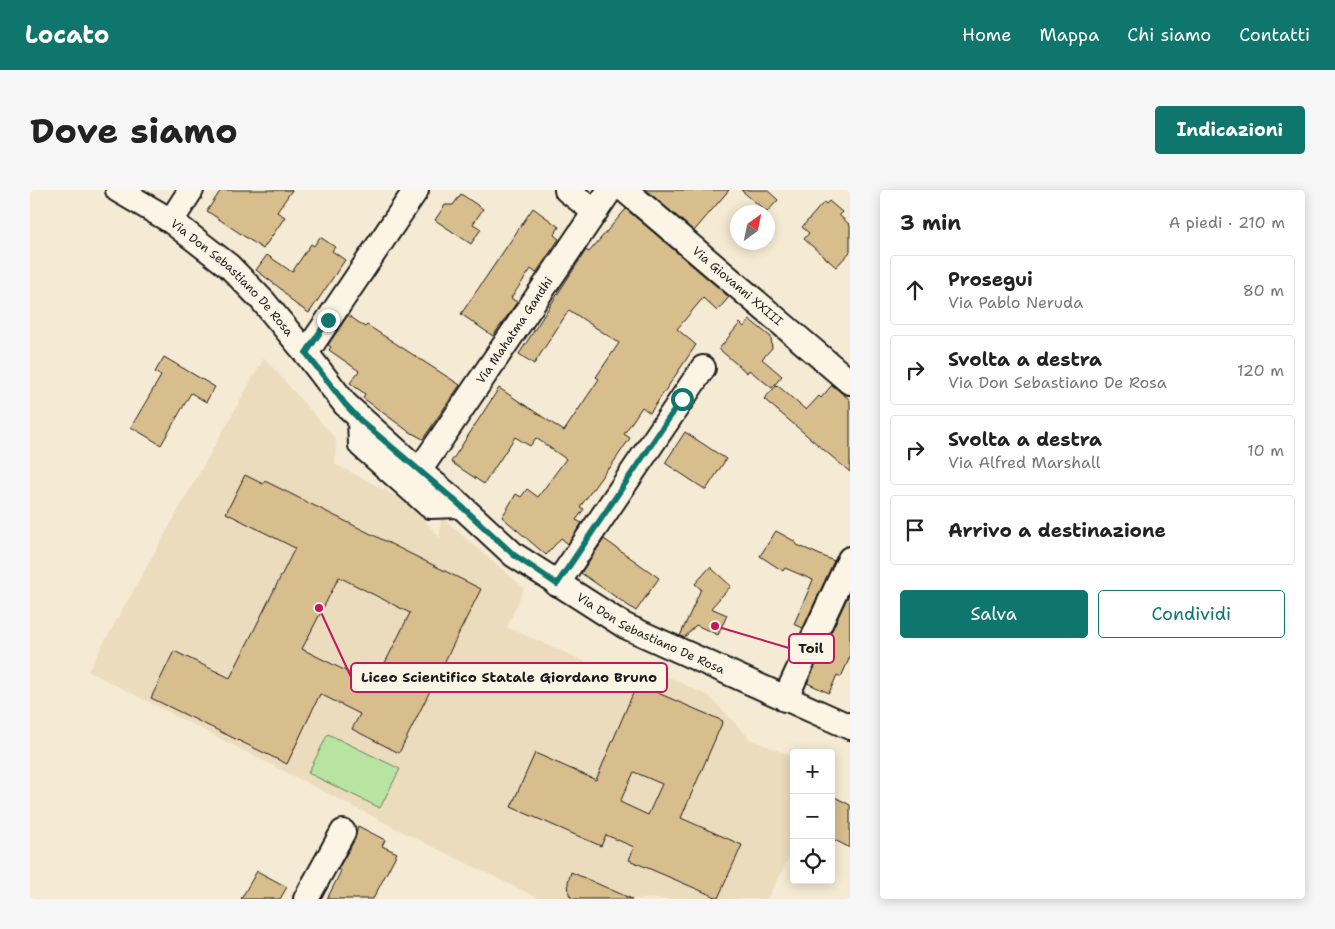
<!DOCTYPE html>
<html lang="it">
<head>
<meta charset="utf-8">
<style>
  :root { --surface:#fff; --page:#f6f6f6; --text:#222; --muted:#767676; --line:#e0e0e0; --accent:#0f766e }
  body { margin:0; font-family:"Shantell Sans",sans-serif; background:var(--page); color:var(--text) }
  .controls { position:absolute; right:15px; bottom:15px; display:grid; overflow:hidden; border-radius:5px; box-shadow:0 2px 12px #0003 }
  .controls button { width:45px; height:45px; display:grid; place-items:center; padding:0; border:0; border-bottom:1px solid var(--line); background:var(--surface); color:var(--text); font:25px sans-serif }
  .compass { position:absolute; left:700px; top:15px; width:45px; height:45px; border-radius:50%; background:var(--surface); box-shadow:0 2px 12px #0003; rotate:33deg }
  .stop { position:absolute; width:15px; height:15px; margin:-11px; border:4px solid #0f766e; border-radius:50%; background:#fff }
  .stop.end { background:#0f766e; border-color:#fff; box-shadow:0 1px 5px #0008 }
  .list { margin:0; padding:0; list-style:none }
  h2 { display:flex; justify-content:space-between; align-items:center; height:65px; margin:0; padding:0 20px; font-size:21px }
  h2 small { font-size:16px; font-weight:400; color:var(--muted) }
  .list li { display:grid; grid-template-columns:32px 1fr auto; gap:15px; align-items:center; box-sizing:border-box; height:70px; margin:0 10px 10px; padding:0 10px; border:1px solid var(--line); border-radius:5px }
  .list b { display:block; font-size:19px; white-space:nowrap }
  .list p { margin:0; font-size:16px; white-space:nowrap; color:var(--muted) }
  .list em { font-size:16px; font-style:normal; color:var(--muted) }
  .actions { display:flex; gap:10px; padding:15px 20px }
  .actions a { flex:1; padding:11px 0; border:1px solid var(--accent); border-radius:5px; text-align:center; font-size:18px; color:var(--accent) }
  .actions .main { background:var(--accent); color:#fff }
  .icon { flex:none; width:28px; height:28px; fill:none; stroke:currentColor; stroke-width:2; stroke-linecap:round; stroke-linejoin:round }
  .map { position:relative; flex:none; width:820px; height:709px; overflow:hidden; border-radius:5px }
  header { display:flex; align-items:center; gap:30px; box-sizing:border-box; height:70px; padding:0 25px; background:var(--accent); color:#fff }
  header strong { font-size:24px }
  nav { display:flex; gap:28px; margin-inline-start:auto; font-size:18px }
  .intro { display:flex; align-items:center; justify-content:space-between; box-sizing:border-box; height:120px; padding:0 30px }
  h1 { margin:0; font-size:35px }
  .button { padding:12px 22px; border-radius:5px; background:var(--accent); color:#fff; font-size:18px; font-weight:700 }
  main { display:flex; gap:30px; padding:0 30px }
  aside { flex:1; background:var(--surface); border-radius:5px; box-shadow:0 2px 12px #0003 }
  .map>svg:first-child { display:block }
</style>
</head>
<body>
<header>
<strong>Locato</strong>
<nav><a>Home</a><a>Mappa</a><a>Chi siamo</a><a>Contatti</a></nav>
</header>
<div class="intro"><h1>Dove siamo</h1><a class="button">Indicazioni</a></div>
<main>
<div class="map">
<svg width="820" height="709" viewBox="0 0 820 709">
  <rect width="100%" height="100%" fill="#f5ead3"/>
  <filter id="ink" filterUnits="userSpaceOnUse"><feTurbulence type="fractalNoise" baseFrequency=".02" numOctaves="2"/><feDisplacementMap in="SourceGraphic" scale="10" xChannelSelector="R" yChannelSelector="G"/><feConvolveMatrix kernelMatrix="1 2 1 2 8 2 1 2 1" color-interpolation-filters="sRGB"/></filter>
  <g filter="url(#ink)">
    <path fill="#ecdcbe" d="M234,168L306,249L305,274L380,313L410,348L411,327L494,398L477,437L590,487L630,483L679,506L721,550L764,567V659L737,709H510L381,646L58,481Z"/>
    <path fill="#b7e4a1" stroke="#6a805e" d="M298,544L370,579L350,618L278,583Z"/>
    <path fill="#d8bd8d" stroke="#1c1c1c" fill-rule="evenodd" d="M191,0H262L247,22L255,27L233,59L177,21Z
      M616,0H699L664,41Z
      M711,0H737L748,10L737,22Z
      M431,4L453,19L443,34L451,39L441,54L405,30L415,15H423Z
      M799,11L812,22L809,25L820,35V62L806,77L774,49L779,43L772,37L794,12L796,14Z
      M503,18L529,37L524,45L529,49L506,83L501,79L481,108L487,112L463,146L431,124Z
      M596,19L699,107L687,121L673,108L647,139L666,155L620,223L612,217L594,244L600,248L579,279L578,278L550,317L554,319L546,330L552,333L538,354L531,348L516,365L472,327L486,304L491,307L497,299L508,307L536,269L506,248L500,256L485,247L454,294L421,272L469,198L534,241L569,189L566,187L589,153L539,120L504,174L489,164L556,60L559,62Z
      M290,47L305,57L302,61L315,70L279,123L264,113L251,99L226,80L237,65L262,82L281,54L284,56Z
      M318,125L335,137L337,135L430,195L393,249L378,241L333,208L335,204L320,193L329,181L299,160L301,157L298,155Z
      M720,130L741,147L742,158L732,169L752,186L742,198L719,180L717,183L689,159L710,133L714,137Z
      M134,167L185,197L176,212L161,203L131,255L101,237L131,186L125,182Z
      M747,195L776,220L789,206L791,208L802,195L820,210V282L734,209Z
      M655,242L696,269L676,300L635,273Z
      M215,285L233,294L235,291L451,399L369,563L322,539L330,524L290,504L257,574L121,508L144,461L200,488L265,358L196,323ZM309,387L380,423L344,495L272,459Z
      M746,341L766,352L765,354L804,371L773,438L764,434L783,390L755,378L753,381L730,366Z
      M574,349L629,388L606,421L551,383Z
      M680,377L701,396L681,418L697,425L688,445L666,435L654,448L650,446L671,399L665,394Z
      M820,402V467L811,487L807,485L799,503L777,493Z
      M607,494L693,531L651,628L712,655L688,708L599,670L604,657L576,645L571,656L481,617L505,563L566,590ZM604,582L632,594L618,625L590,612Z
      M801,605L820,615V658L801,648Z
      M328,636L355,650L352,656L367,663L343,709H297L311,681L308,679L325,649Z
      M227,681L257,697L250,709H211Z
      M541,682L602,709H542L539,704L538,692Z"/>
    <g fill="none" stroke-linecap="round" stroke-linejoin="round">
      <defs>
        <g id="minor">
          <path id="s1" d="M88,0L141,31L199,76L233,111L276,163L315,214L389,281L430,315L484,365L595,436L820,537"/>
          <path d="M537,0L565,22"/>
          <path id="s2" d="M595,0L820,192"/>
          <path d="M141,31L161,0"/>
          <path d="M276,163L386,0"/>
          <path d="M330,230L331,255L400,316L430,315"/>
          <path id="s3" d="M389,281L580,0"/>
          <path d="M527,394L673,178"/>
          <path d="M755,509L820,369"/>
          <path d="M276,709L313,642"/>
        </g>
      </defs>
      <use href="#minor" stroke="#1c1c1c" stroke-width="28"/>
      <use href="#minor" stroke="#fcf5e5" stroke-width="24"/>
    </g>
  </g>
  <g fill="none" stroke-linecap="round" stroke-linejoin="round" filter="url(#ink)">
    <path stroke="#0f766e" stroke-width="6" d="M298,130L276,163L315,214L330,230L430,315L484,365L527,394L652,209"/>
  </g>
  <g text-anchor="middle" dominant-baseline="central" stroke-width="4.5" stroke-linejoin="round" paint-order="stroke">
    <g font-size="12" fill="#1c1c1c" stroke="#fcf5e5">
      <text stroke="none"><textPath href="#s1" startOffset="145">Via Don Sebastiano De Rosa</textPath></text>
      <text stroke="none"><textPath href="#s2" startOffset="148">Via Giovanni XXIII</textPath></text>
      <text stroke="none"><textPath href="#s3" startOffset="170">Via Mahatma Gandhi</textPath></text>
      <text stroke="none"><textPath href="#s1" startOffset="700">Via Don Sebastiano De Rosa</textPath></text>
    </g>
  </g>
  <path fill="none" stroke="#c2185b" stroke-width="2" d="M685 436L759 458M289 418L321 487"/>
  <g fill="#c2185b" stroke="#fcf5e5" stroke-width="2">
    <circle cx="685" cy="436" r="5"/>
    <circle cx="289" cy="418" r="5"/>
  </g>
  <g fill="#fcf5e5" stroke="#c2185b" stroke-width="2">
    <rect x="759" y="444" width="45" height="29" rx="5"/>
    <rect x="321" y="473" width="316" height="29" rx="5"/>
  </g>
  <g font-size="14" text-anchor="middle" font-weight="bold" fill="#1c1c1c">
    <text x="781" y="463">Toil</text>
    <text x="479" y="492">Liceo Scientifico Statale Giordano Bruno</text>
  </g>
</svg>
<div class="controls">
<button>+</button>
<button>−</button>
<button><svg class="icon" aria-label="locate" viewBox="0 0 24 24"><circle cx="12" cy="12" r="6"/><path d="M12 2v4M12 18v4M2 12h4M18 12h4"/></svg></button>
</div>
<svg class="compass" viewBox="-18 -18 36 36"><path d="M0-13l5 13h-10z" fill="#e53935"/><path d="M0 13l5-13h-10z" fill="#767676"/></svg>
<div class="stop" style="left:652px;top:209px"></div>
<div class="stop end" style="left:298px;top:130px"></div>
</div>
<aside>
<h2>3 min<small>A piedi · 210 m</small></h2>
<ul class="list">
<li><svg class="icon" aria-label="ahead" viewBox="0 0 24 24"><path d="M12 20V5M6 11l6-6 6 6"/></svg><div><b>Prosegui</b><p>Via Pablo Neruda</p></div><em>80 m</em></li>
<li><svg class="icon" aria-label="right" viewBox="0 0 24 24"><path d="M7 20v-9h11M14 6l5 5-5 5"/></svg><div><b>Svolta a destra</b><p>Via Don Sebastiano De Rosa</p></div><em>120 m</em></li>
<li><svg class="icon" aria-label="right" viewBox="0 0 24 24"><path d="M7 20v-9h11M14 6l5 5-5 5"/></svg><div><b>Svolta a destra</b><p>Via Alfred Marshall</p></div><em>10 m</em></li>
<li><svg class="icon" aria-label="arrive" viewBox="0 0 24 24"><path d="M6 21V4h12l-3 4 3 4H6"/></svg><div><b>Arrivo a destinazione</b></div></li>
</ul>
<div class="actions"><a class="main">Salva</a><a>Condividi</a></div>
</aside>
</main>
</body>
</html>
